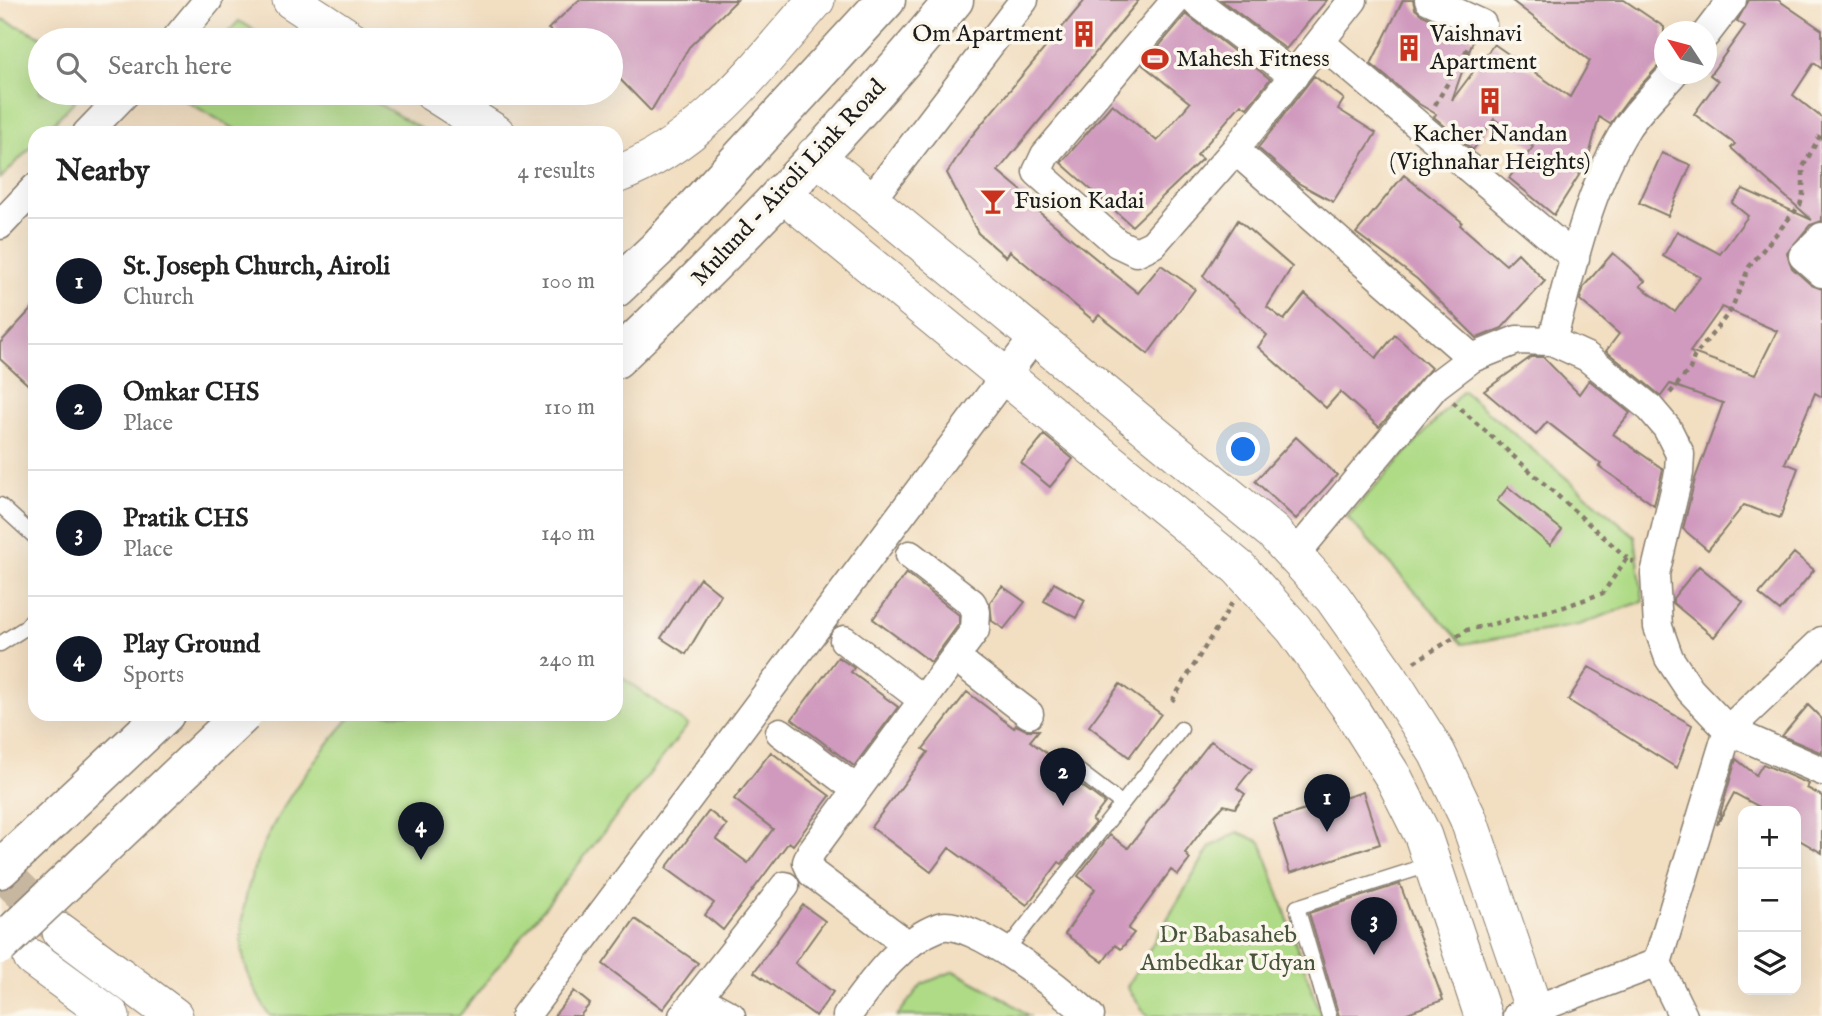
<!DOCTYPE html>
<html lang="en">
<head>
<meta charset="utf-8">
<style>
  :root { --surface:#fff; --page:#f2f2f2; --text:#222; --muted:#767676; --line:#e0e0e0; --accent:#111827 }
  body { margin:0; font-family:"IM FELL English",serif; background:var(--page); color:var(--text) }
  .controls { position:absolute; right:21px; bottom:21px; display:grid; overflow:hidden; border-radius:14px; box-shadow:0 7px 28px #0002 }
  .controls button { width:63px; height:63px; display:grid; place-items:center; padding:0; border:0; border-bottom:2px solid var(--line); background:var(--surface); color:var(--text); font:35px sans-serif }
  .compass { position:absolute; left:1654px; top:21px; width:63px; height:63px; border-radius:50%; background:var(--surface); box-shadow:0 7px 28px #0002; rotate:306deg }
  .you { position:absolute; left:1244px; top:450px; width:24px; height:24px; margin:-18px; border:5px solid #fff; border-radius:50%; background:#1a73e8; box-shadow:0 0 0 10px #1a73e833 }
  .badge { display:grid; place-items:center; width:46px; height:46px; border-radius:50%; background:var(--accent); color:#fff; font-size:23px; font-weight:700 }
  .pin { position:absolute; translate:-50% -58px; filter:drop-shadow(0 2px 4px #0008) }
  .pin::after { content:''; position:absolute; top:37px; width:24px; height:21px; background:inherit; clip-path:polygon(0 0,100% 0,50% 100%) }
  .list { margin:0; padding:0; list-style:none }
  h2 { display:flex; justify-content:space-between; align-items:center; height:91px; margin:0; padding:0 28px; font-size:30px }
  h2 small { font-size:23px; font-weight:400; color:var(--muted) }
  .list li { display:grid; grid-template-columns:46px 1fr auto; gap:21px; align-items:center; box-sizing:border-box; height:126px; padding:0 28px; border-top:2px solid var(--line) }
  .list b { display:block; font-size:26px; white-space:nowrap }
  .list p { margin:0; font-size:23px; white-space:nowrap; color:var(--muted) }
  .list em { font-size:23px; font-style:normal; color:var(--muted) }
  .icon { flex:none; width:38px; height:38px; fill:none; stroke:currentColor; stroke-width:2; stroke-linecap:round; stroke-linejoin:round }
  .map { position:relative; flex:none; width:1822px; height:1016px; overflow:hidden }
  .search { position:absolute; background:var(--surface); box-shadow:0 7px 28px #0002; left:28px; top:28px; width:595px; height:77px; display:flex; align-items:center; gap:18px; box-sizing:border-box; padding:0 24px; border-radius:38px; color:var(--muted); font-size:26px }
  .panel { position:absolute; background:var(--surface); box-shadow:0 7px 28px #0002; left:28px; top:126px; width:595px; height:595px; border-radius:21px }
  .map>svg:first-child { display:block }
</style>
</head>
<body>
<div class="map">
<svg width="1822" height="1016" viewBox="0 0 1822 1016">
  <rect width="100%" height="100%" fill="#fbf7ec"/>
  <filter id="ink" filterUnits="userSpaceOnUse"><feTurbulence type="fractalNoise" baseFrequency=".0143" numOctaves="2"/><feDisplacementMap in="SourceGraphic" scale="14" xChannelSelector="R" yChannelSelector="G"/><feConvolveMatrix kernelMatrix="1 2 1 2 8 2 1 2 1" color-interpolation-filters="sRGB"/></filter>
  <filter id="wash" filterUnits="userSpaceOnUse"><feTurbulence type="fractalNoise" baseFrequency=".00686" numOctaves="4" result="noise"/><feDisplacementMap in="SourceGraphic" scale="28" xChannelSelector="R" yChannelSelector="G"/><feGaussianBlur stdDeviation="1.57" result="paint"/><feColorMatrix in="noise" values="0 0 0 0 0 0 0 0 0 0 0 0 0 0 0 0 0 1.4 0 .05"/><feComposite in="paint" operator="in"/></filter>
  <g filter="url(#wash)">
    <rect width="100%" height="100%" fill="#f2dec1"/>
    <path fill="#afdb86" stroke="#667c51" stroke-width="2" d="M0,18L49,40H40V93H82L44,133H35V143L0,179Z
      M239,21L272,40H220Z
      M172,93H360L428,133H242Z
      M1463,391L1635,536L1643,601L1579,625L1463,644L1347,517Z
      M616,673L688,725L459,1016H270C257,996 244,972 242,947C236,863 300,774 353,714H616Z
      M1238,832L1261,842L1321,1016H1147L1127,987L1210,847Z
      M954,971L1005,999L1029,1016H897L922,984Z"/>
    <g id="blocks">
      <path fill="#d09abe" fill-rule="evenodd" d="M579,0H737L689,47L651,111L611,70V40H567L548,29Z
        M1085,0H1139L998,171L1042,208L1039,212L1138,293L1161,265L1195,289L1148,354L1099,315L1094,321L1010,251L1006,257L978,233L947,173L969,139Z
        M1221,0H1327L1286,49Z
        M1403,0H1413L1415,9L1422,15L1474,38L1452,100L1494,44L1570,97L1590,61L1511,0H1624L1664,27V60L1631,96L1610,124L1599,117L1584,175L1581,172L1554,215L1509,178L1533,147L1494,119L1473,150L1434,117L1436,114L1419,104L1371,64Z
        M1749,0H1778L1822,30V69L1814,63L1793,95L1822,118V221L1810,225L1787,253L1792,268L1811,285L1822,289V397L1815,393L1785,463L1798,468L1780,518L1744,505L1708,550L1683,529L1695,479L1723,403L1670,384L1661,396L1606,351L1619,334L1580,300L1584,286L1613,253L1645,281L1640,286L1675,312L1700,277L1663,256L1677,231L1720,254L1748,216L1732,203L1743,189L1812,220L1731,148L1735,144L1694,114L1718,81L1710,75L1745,26L1737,21ZM1722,307L1777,331L1755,375L1690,352Z
        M1186,14L1270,79L1247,108L1241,104L1197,155L1202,159L1132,226L1061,163L1112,104L1157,141L1190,103L1143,65Z
        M1314,76L1344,99L1338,109L1376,133L1333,202L1298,183L1258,148Z
        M1662,153L1691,165L1668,216L1639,203Z
        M1404,175L1462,222L1460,225L1506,265L1518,253L1545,281L1502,328L1477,338L1417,279L1356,233Z
        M1238,220L1292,267L1267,307L1284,320L1305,294L1376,358L1395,335L1431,368L1379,427L1340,392L1326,408L1258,347L1267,335L1203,276Z
        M35,305V391L0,359V343Z
        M1531,357H1543L1579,394L1589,380L1630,413L1613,434L1663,469L1654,505L1599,466L1601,464L1547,422L1536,435L1484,391Z
        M1044,435L1073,459L1050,487L1021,463Z
        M1296,437L1337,475L1296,519L1255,481Z
        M1508,487L1562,530L1550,545L1497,501Z
        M1794,553L1814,570L1780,611L1759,594Z
        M1699,566L1743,602L1714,637L1673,603V598Z
        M906,573L959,615V624L931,662L873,619Z
        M700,578L721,595L686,654L661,638Z
        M1054,583L1085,600L1076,618L1044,601Z
        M1002,586L1025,602L1004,629L992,621L990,602Z
        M838,657L854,668L851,672L898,707L854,766L792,719Z
        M1589,667L1692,725L1677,768L1568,700Z
        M1120,684L1161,714L1129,757L1089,726Z
        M967,692L1014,728L1016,725L1026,730H1039L1030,741L1050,756L1054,765L1105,803L1092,820L1095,823L1062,864L1059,862L1027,905L949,848L931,872L871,827L928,752L923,749Z
        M1808,705L1822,719V753L1782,736Z
        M1211,741L1252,769L1237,788L1245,794L1235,808L1224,805L1210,820L1185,853L1190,859L1178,875L1171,870L1128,929L1134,933L1121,949L1115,945L1103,962L1065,934L1095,889L1078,876L1110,835L1128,848Z
        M771,752L830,796L793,845L789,842L723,930L705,915L714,903L666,868L709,811L727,825L716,839L748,863L773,829L734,799Z
        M1736,759L1756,775L1763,764L1809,784L1807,788L1822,796V853L1796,838V811H1767L1734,793L1717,825Z
        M1363,792L1380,844L1290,873L1273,820Z
        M1400,884L1443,1000L1399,1016H1339L1309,913Z
        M803,905L825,921L795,963L833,992L816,1016L754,972Z
        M635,919L698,963L663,1009L603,964Z
        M574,991L590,1004L580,1016H554Z"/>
    </g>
  </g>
  <g filter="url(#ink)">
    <use href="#blocks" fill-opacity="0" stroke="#877d6e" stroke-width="2"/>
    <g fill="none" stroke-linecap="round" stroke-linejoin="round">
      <path stroke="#c7b7a0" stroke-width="37" stroke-dasharray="37 18" stroke-linecap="butt" d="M0,870L61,931"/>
      <defs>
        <path id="service" d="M0,505L35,537
          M0,644L25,628L35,616
          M1060,757L1121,803
          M1005,952L1181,729
          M1329,1016L1297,907L1432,864"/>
        <path id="minor" d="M1176,0L1045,155L1037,172L1117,243L1136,252L1153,244L1235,150L1353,0
          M1194,0L1294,76
          M1429,0L1482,24
          M1706,34L1732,0
          M175,40L208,0
          M1320,42L1575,258
          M87,133L126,93
          M1235,150L1472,358
          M870,201L1024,0
          M0,225L35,188
          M1822,237L1803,256L1822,273
          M1552,341C1572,269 1587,191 1627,127C1640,108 1658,91 1673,74
          M1294,556L1435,386L1472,358L1517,340L1552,341L1587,357L1650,408L1667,428L1680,454L1679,473L1655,574L1658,627L1669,658L1690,690L1728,730L1822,771
          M844,640L923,700
          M955,657L1029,714
          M780,732L857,790
          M908,945L812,873L807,862L811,852L975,630L976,612L972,603L910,555
          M698,998L731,1016
          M525,1016L1035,336
          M683,1016L785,886
          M847,1016C871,983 899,942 939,927C971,916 1066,994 1090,1016
          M1517,1016L1657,963
          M1683,1016L1657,963L1728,730L1822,641"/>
        <path id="tertiary" d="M291,0L352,40
          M433,93L496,133
          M815,155L1273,532L1333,598L1389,677L1437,753L1468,818L1536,1016
          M616,175C701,144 758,66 816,0
          M781,192L1239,568L1294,629L1348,705L1394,778L1423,836L1483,1016
          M61,932L174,1016
          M32,958L111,1016"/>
        <path id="primary" d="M616,288L657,249L886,0
          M616,359C735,246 850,126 954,0
          M0,869L165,714"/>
      </defs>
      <use href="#service" stroke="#877d6e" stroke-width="17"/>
      <use href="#minor" stroke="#877d6e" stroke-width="31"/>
      <use href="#tertiary" stroke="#877d6e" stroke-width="39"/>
      <use href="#primary" stroke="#877d6e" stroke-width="41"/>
      <path stroke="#877d6e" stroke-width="4.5" stroke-dasharray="5 5" stroke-linecap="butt" d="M1435,105L1469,46
        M1670,393L1690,369L1694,357L1731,310L1749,267L1800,205L1803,194V167L1822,132
        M1453,402L1627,558
        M1414,662L1467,630L1564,607L1603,593L1627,558L1634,562
        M1172,701L1232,603"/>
      <use href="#service" stroke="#fff" stroke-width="14"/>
      <use href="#minor" stroke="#fff" stroke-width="28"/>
      <use href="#tertiary" stroke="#fff" stroke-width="37"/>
      <use href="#primary" stroke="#fff" stroke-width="38"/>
      <defs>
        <path id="primary-bridge" d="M0,945L243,714"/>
      </defs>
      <use href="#primary-bridge" stroke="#877d6e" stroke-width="41" stroke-linecap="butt"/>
      <use href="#primary-bridge" stroke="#fff" stroke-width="38"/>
    </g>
  </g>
  <defs>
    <symbol id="building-bare" viewBox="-9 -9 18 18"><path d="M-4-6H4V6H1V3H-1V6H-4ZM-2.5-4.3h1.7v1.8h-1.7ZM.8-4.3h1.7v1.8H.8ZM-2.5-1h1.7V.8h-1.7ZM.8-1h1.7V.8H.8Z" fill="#c8321e" stroke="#fbf7ec" stroke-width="2.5" paint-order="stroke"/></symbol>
    <symbol id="stadium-bare" viewBox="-9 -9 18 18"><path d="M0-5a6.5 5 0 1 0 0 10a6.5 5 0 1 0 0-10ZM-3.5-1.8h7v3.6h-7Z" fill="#c8321e" stroke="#fbf7ec" stroke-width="2.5" paint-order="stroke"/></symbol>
    <symbol id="bar-bare" viewBox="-9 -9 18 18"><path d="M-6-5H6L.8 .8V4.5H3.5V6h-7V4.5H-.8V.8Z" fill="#c8321e" stroke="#fbf7ec" stroke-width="2.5" paint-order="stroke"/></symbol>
  </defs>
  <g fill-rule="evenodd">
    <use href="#building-bare" x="1065" y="15" width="38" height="38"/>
    <use href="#building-bare" x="1390" y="29" width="38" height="38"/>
    <use href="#stadium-bare" x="1136" y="40" width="38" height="38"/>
    <use href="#building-bare" x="1471" y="82" width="38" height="38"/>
    <use href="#bar-bare" x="974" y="182" width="38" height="38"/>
  </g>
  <g text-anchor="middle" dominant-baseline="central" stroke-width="7" stroke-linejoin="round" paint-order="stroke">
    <g font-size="24" fill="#1c1c1c" stroke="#fbf7ec" text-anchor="start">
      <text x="1063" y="34" text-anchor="end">Om Apartment</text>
      <text x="1430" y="34">Vaishnavi<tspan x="1430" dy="28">Apartment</tspan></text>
      <text x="1176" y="59">Mahesh Fitness</text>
      <text x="1490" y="134" text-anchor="middle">Kacher Nandan<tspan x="1490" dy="28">(Vighnahar Heights)</tspan></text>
      <text x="1014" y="201">Fusion Kadai</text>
    </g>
    <g font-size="24" fill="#1c1c1c" stroke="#fbf7ec">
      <text transform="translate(789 183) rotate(-47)">Mulund - Airoli Link Road</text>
    </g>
    <g font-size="24" fill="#48553c" stroke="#fbf7ec">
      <text x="1228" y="935">Dr Babasaheb<tspan x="1228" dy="28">Ambedkar Udyan</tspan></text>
    </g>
  </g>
</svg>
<div class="controls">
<button>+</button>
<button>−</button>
<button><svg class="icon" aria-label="layers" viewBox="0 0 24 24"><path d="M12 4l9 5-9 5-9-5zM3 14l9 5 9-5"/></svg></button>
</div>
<svg class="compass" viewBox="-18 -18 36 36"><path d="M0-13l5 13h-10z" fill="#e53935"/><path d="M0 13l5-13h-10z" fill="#767676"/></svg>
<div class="you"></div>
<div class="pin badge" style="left:1327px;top:832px">1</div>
<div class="pin badge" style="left:1063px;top:806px">2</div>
<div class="pin badge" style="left:1374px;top:955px">3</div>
<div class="pin badge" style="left:421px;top:860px">4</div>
<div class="search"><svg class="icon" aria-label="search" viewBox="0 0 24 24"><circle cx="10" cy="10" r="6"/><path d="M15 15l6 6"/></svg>Search here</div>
<section class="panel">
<h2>Nearby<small>4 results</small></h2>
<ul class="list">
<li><span class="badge">1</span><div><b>St. Joseph Church, Airoli</b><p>Church</p></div><em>100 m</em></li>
<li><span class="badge">2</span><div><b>Omkar CHS</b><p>Place</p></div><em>110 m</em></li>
<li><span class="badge">3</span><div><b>Pratik CHS</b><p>Place</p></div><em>140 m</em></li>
<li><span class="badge">4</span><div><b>Play Ground</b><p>Sports</p></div><em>240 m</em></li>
</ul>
</section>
</div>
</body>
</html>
